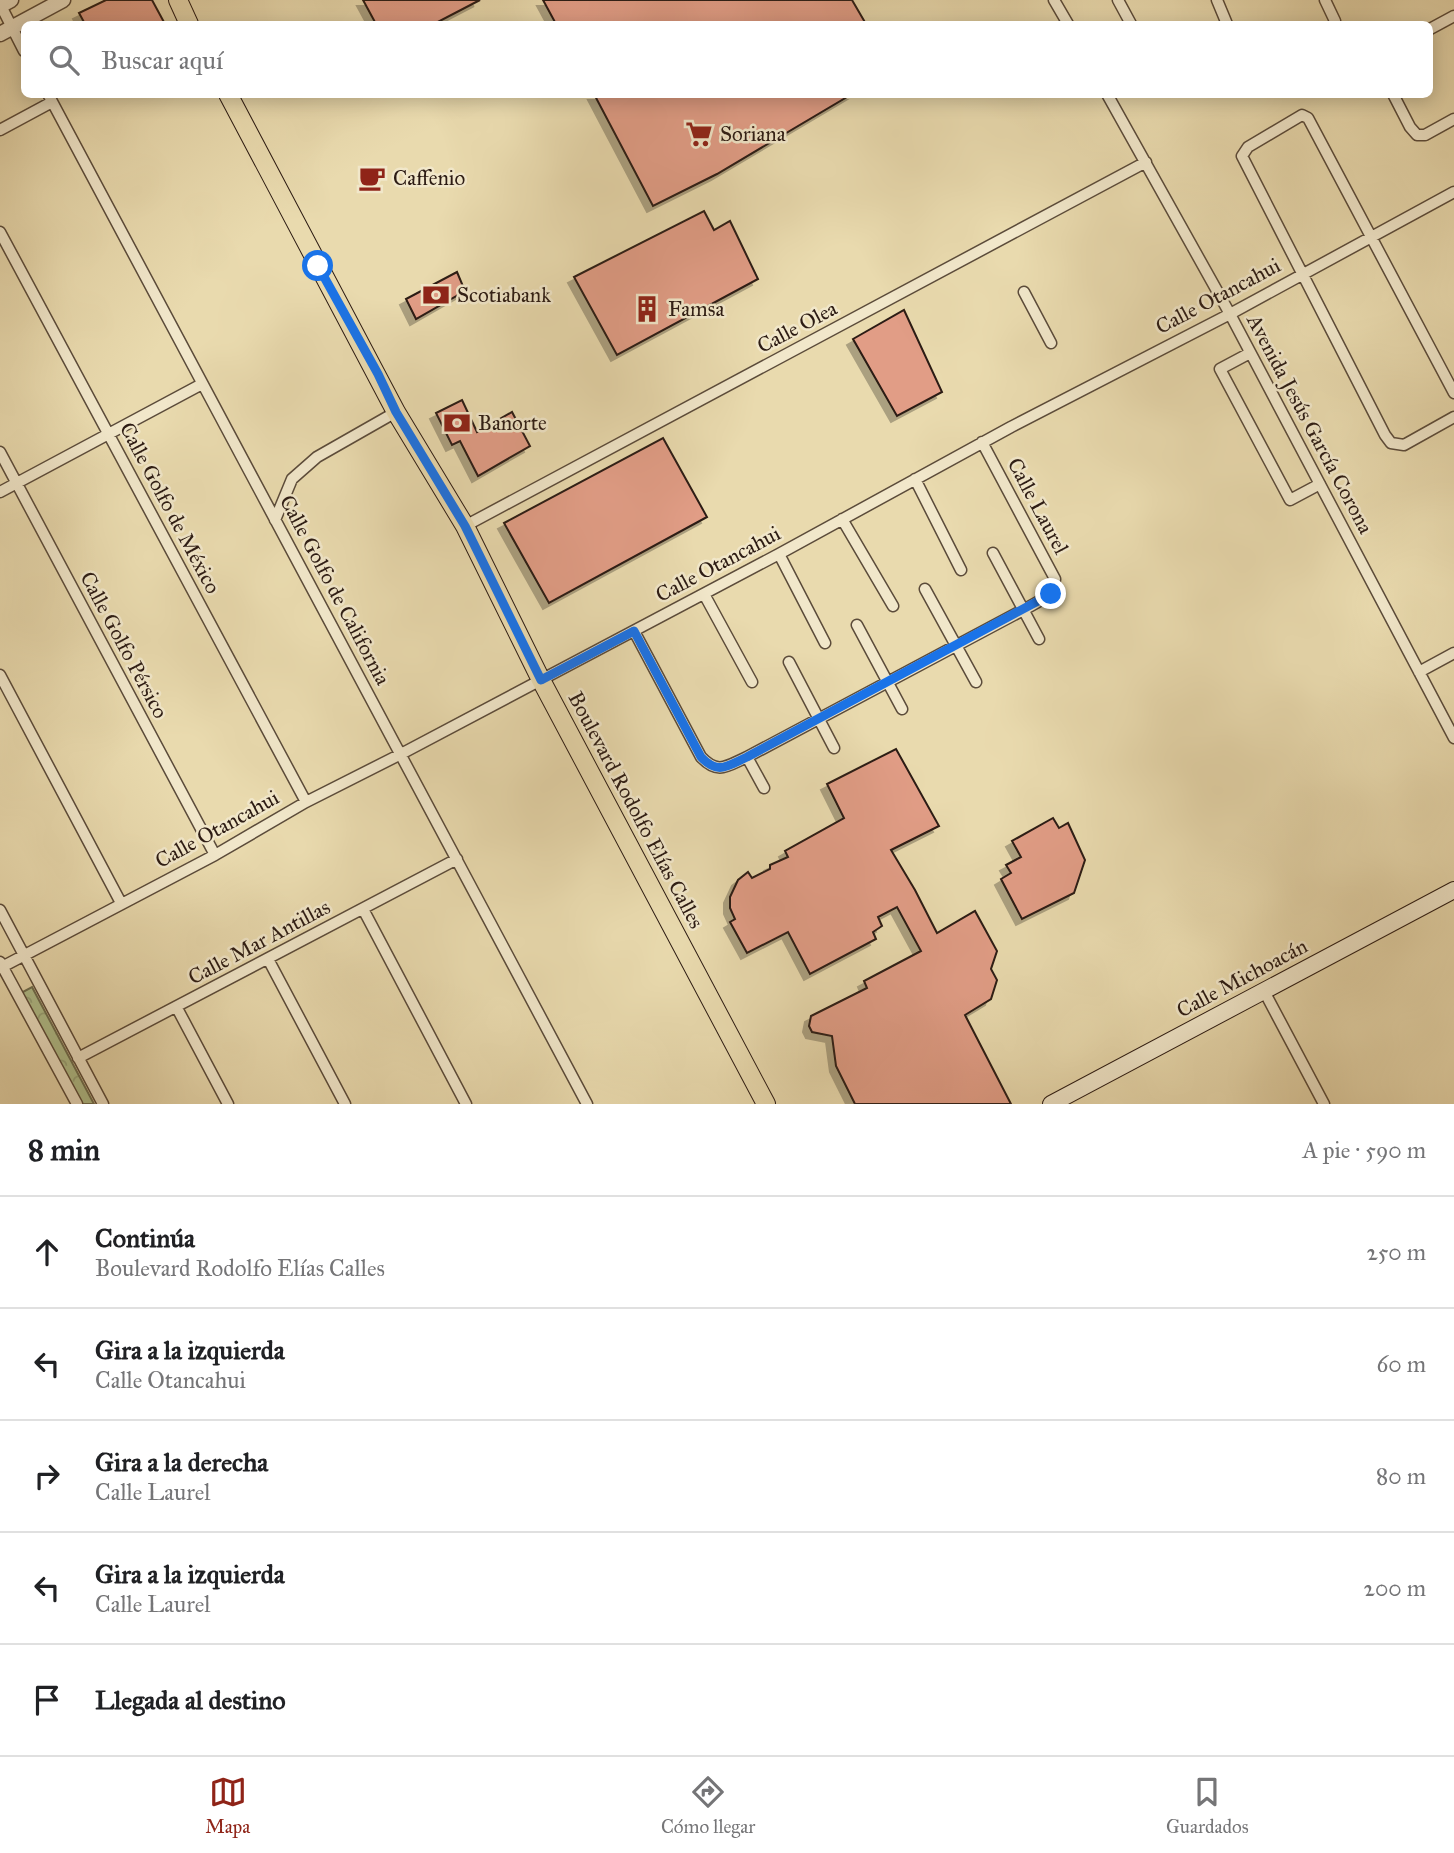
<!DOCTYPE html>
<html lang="es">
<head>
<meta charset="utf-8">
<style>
  :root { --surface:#fff; --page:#f2f2f2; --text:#202124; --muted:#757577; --line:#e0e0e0; --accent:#8f2418 }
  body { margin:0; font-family:"IM FELL Great Primer",serif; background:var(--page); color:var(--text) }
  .stop { position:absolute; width:21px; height:21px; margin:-16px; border:5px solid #1a73e8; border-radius:50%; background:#fff }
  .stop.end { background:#1a73e8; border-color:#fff; box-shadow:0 2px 7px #0008 }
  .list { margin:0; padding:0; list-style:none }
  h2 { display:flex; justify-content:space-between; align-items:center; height:91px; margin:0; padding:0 28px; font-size:30px }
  h2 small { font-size:23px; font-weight:400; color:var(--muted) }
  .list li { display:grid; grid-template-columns:46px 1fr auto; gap:21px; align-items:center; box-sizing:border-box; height:112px; padding:0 28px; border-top:2px solid var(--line) }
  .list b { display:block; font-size:26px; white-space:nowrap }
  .list p { margin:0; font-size:23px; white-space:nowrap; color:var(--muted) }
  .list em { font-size:23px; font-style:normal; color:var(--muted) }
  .icon { flex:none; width:38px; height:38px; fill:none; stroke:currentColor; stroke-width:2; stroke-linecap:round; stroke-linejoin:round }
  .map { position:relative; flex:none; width:1454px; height:1104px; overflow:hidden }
  .search { position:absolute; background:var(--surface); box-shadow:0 4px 18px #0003; left:21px; right:21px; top:21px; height:77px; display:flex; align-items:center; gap:18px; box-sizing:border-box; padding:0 24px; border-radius:10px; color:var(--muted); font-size:26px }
  .sheet { height:651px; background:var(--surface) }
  nav { display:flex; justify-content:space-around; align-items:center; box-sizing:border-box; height:98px; border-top:2px solid var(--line); background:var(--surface); font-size:19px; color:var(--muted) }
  nav a { display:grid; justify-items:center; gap:4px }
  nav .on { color:var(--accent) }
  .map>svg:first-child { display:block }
</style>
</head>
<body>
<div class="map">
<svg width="1454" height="1104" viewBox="0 0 1454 1104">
  <defs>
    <pattern id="forest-crowns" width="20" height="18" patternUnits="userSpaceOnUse" patternTransform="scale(1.75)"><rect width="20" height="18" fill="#b1c18e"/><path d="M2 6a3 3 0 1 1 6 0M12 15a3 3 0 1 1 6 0" fill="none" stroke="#98a57a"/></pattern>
    <filter id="shadow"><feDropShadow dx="-6" dy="6" stdDeviation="0" flood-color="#0004"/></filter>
  </defs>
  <rect width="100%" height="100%" fill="#e9daae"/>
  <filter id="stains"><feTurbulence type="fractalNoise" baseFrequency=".00286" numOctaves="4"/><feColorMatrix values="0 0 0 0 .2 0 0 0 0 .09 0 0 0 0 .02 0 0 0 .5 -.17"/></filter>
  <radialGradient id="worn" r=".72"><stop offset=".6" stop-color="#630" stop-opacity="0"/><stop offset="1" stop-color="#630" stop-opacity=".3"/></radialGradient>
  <path fill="url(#forest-crowns)" stroke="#6e6e50" stroke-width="2" d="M32,987L94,1104H81L21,993Z"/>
  <path fill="#e19d86" stroke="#2c1b13" stroke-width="2" filter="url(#shadow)" d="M106,0H152L165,24H85L79,13Z
    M363,0H480L434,24H376Z
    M543,0H852L866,24H556Z
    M594,94H852L717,174L653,206Z
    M704,211L714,230L730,221L758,279L617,355L574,277Z
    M457,272L465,291L416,319L406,299Z
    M904,310L942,392L897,416L853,339Z
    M462,400L477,432L512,412L530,446L478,476L460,441L452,445L436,413Z
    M663,438L707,517L549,603L504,523Z
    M896,749L939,826L891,850L915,890L937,933L975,911L997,951L991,969L997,980L991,999L965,1015L1011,1104H855L836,1066L832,1036L812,1032L809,1026L811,1016L867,988L864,981L921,951L897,907L878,917L882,926L873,932L876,939L810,974L788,932L747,953L730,922L735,919L730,908V897L738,880L748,872L752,878L770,869V865L788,857L785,851L844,818L827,784Z
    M1053,818L1059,828L1068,823L1085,860L1074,893L1022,919L1001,879L1011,873L1006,865L1021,857L1012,841Z"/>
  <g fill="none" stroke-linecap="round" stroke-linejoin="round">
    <defs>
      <path id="minor" d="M1054,0L1068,24
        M1118,0L1131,24
        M1217,0L1227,24
        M1325,0L1335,21
        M0,4L24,51
        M1430,29L1454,16
        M48,94L587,1104
        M1107,94L1230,314L1454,738
        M1393,94L1410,127L1417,135H1425L1454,119
        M0,130L52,102
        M0,232L306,802
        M1024,292L1051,343
        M1250,353L1220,369L1290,500L1320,484
        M1454,393L1308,118L1302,115L1248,147L1242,156L1385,435L1391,443L1404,445L1454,417
        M0,452L215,855
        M915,479L961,570
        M0,492L202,384
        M842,519L893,606
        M275,520L292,479L317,457L396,412
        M465,526L1146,162
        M993,553L1039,639
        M779,554L825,643
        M925,589L976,682
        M704,594L752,682
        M857,625L902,709
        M634,631L701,757C718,775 727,766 747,757L1025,609C1039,601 1054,596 1055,579L982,442
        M789,662L834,748
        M1419,672L1454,653
        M0,675L121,903
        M747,757L764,788
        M363,909L466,1104
        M0,910L103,1104
        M268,959L345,1104
        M0,962L77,1104
        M0,968L215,855L306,802L401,754L779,554L1011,427L1230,314L1454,192
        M1264,991L1324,1104
        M177,1008L228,1104
        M78,1058L457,859"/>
      <path id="tertiary" d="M0,6L11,0
        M0,34L63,0"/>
      <path id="secondary" d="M1051,1104L1454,890"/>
      <path id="primary" d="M178,0L189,24
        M228,94L396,412L465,526L541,680L766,1104"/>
    </defs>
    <use href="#minor" stroke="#5b4b3a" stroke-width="13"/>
    <use href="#tertiary" stroke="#5b4b3a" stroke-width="17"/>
    <use href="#secondary" stroke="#2c1b13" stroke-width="18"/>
    <use href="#primary" stroke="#2c1b13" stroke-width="20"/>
    <use href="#minor" stroke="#f1e7ca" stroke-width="10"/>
    <use href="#tertiary" stroke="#f1e7ca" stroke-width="14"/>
    <use href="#secondary" stroke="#f1e7ca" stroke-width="16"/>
    <use href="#primary" stroke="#e9daae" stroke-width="18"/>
  </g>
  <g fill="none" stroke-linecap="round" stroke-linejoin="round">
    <path stroke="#1a73e8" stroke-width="9" d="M318,266L378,374L396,412L465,526L541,680L634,631L701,757C718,775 727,766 747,757L1051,594"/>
  </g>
  <defs>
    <symbol id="supermarket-bare" viewBox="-9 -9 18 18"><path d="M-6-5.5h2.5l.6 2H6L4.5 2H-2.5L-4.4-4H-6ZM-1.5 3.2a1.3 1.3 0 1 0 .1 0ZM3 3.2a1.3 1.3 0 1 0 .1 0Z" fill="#8f2418" stroke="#f1e7ca" stroke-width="2.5" paint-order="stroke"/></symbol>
    <symbol id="cafe-bare" viewBox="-9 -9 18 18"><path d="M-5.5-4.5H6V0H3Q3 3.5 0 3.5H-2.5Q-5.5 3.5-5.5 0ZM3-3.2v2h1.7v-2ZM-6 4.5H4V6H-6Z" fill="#8f2418" stroke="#f1e7ca" stroke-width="2.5" paint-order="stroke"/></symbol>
    <symbol id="bank-bare" viewBox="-9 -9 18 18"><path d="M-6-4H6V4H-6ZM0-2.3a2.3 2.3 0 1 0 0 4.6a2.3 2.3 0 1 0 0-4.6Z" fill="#8f2418" stroke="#f1e7ca" stroke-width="2.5" paint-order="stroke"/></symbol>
    <symbol id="building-bare" viewBox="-9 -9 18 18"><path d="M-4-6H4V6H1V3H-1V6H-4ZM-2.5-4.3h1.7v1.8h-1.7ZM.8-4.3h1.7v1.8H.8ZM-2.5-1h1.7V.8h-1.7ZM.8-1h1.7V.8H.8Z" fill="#8f2418" stroke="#f1e7ca" stroke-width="2.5" paint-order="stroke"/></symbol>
  </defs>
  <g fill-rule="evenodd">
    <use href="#supermarket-bare" x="680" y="115" width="38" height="38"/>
    <use href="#cafe-bare" x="353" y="159" width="38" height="38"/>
    <use href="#bank-bare" x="417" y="276" width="38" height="38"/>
    <use href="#building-bare" x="628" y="290" width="38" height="38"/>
    <use href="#bank-bare" x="438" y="404" width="38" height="38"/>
  </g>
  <g text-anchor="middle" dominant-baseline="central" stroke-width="5" stroke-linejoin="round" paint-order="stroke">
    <g font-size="21" fill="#2c1b13" stroke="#f1e7ca" text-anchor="start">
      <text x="720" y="134">Soriana</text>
      <text x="393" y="178">Caffenio</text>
      <text x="457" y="295">Scotiabank</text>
      <text x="668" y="309">Famsa</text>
      <text x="478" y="423">Banorte</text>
    </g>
    <g font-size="21" fill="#2c1b13" stroke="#f1e7ca">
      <text transform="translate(1218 296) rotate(-28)">Calle Otancahui</text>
      <text transform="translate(797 327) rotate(-28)">Calle Olea</text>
      <text transform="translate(1310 424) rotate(62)">Avenida Jesús García Corona</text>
      <text transform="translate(1038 506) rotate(62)">Calle Laurel</text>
      <text transform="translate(170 508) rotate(62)">Calle Golfo de México</text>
      <text transform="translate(718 564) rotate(-28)">Calle Otancahui</text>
      <text transform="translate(335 590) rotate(62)">Calle Golfo de California</text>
      <text transform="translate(124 645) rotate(62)">Calle Golfo Pérsico</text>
      <text transform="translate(636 810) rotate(62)">Boulevard Rodolfo Elías Calles</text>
      <text transform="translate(217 829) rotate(-29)">Calle Otancahui</text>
      <text transform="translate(259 942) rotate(-28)">Calle Mar Antillas</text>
      <text transform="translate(1242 978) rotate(-28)">Calle Michoacán</text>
    </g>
  </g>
  <rect width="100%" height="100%" filter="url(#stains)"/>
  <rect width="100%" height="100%" fill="url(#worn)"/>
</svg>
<div class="stop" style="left:318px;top:266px"></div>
<div class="stop end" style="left:1051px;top:594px"></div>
<div class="search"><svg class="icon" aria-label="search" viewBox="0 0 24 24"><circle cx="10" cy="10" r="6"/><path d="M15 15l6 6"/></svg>Buscar aquí</div>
</div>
<section class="sheet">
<h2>8 min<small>A pie · 590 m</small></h2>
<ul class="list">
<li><svg class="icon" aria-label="ahead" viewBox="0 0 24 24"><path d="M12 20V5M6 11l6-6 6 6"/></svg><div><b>Continúa</b><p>Boulevard Rodolfo Elías Calles</p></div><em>250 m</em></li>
<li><svg class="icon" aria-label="left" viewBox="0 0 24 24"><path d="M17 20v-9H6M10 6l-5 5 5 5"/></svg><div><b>Gira a la izquierda</b><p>Calle Otancahui</p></div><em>60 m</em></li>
<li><svg class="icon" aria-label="right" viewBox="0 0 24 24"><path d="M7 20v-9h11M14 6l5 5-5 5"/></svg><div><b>Gira a la derecha</b><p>Calle Laurel</p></div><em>80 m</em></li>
<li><svg class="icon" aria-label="left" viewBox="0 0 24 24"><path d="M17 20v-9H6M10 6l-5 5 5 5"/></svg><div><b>Gira a la izquierda</b><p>Calle Laurel</p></div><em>200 m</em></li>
<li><svg class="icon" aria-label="arrive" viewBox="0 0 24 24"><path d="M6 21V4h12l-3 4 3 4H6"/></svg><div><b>Llegada al destino</b></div></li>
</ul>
</section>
<nav>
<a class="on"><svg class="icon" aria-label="map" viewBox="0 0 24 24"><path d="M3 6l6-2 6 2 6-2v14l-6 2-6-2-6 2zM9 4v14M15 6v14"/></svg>Mapa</a>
<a><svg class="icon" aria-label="directions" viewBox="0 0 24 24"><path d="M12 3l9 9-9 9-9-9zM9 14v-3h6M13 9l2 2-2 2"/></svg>Cómo llegar</a>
<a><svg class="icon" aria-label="saved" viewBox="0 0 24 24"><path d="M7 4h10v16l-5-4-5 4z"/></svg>Guardados</a>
</nav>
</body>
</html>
